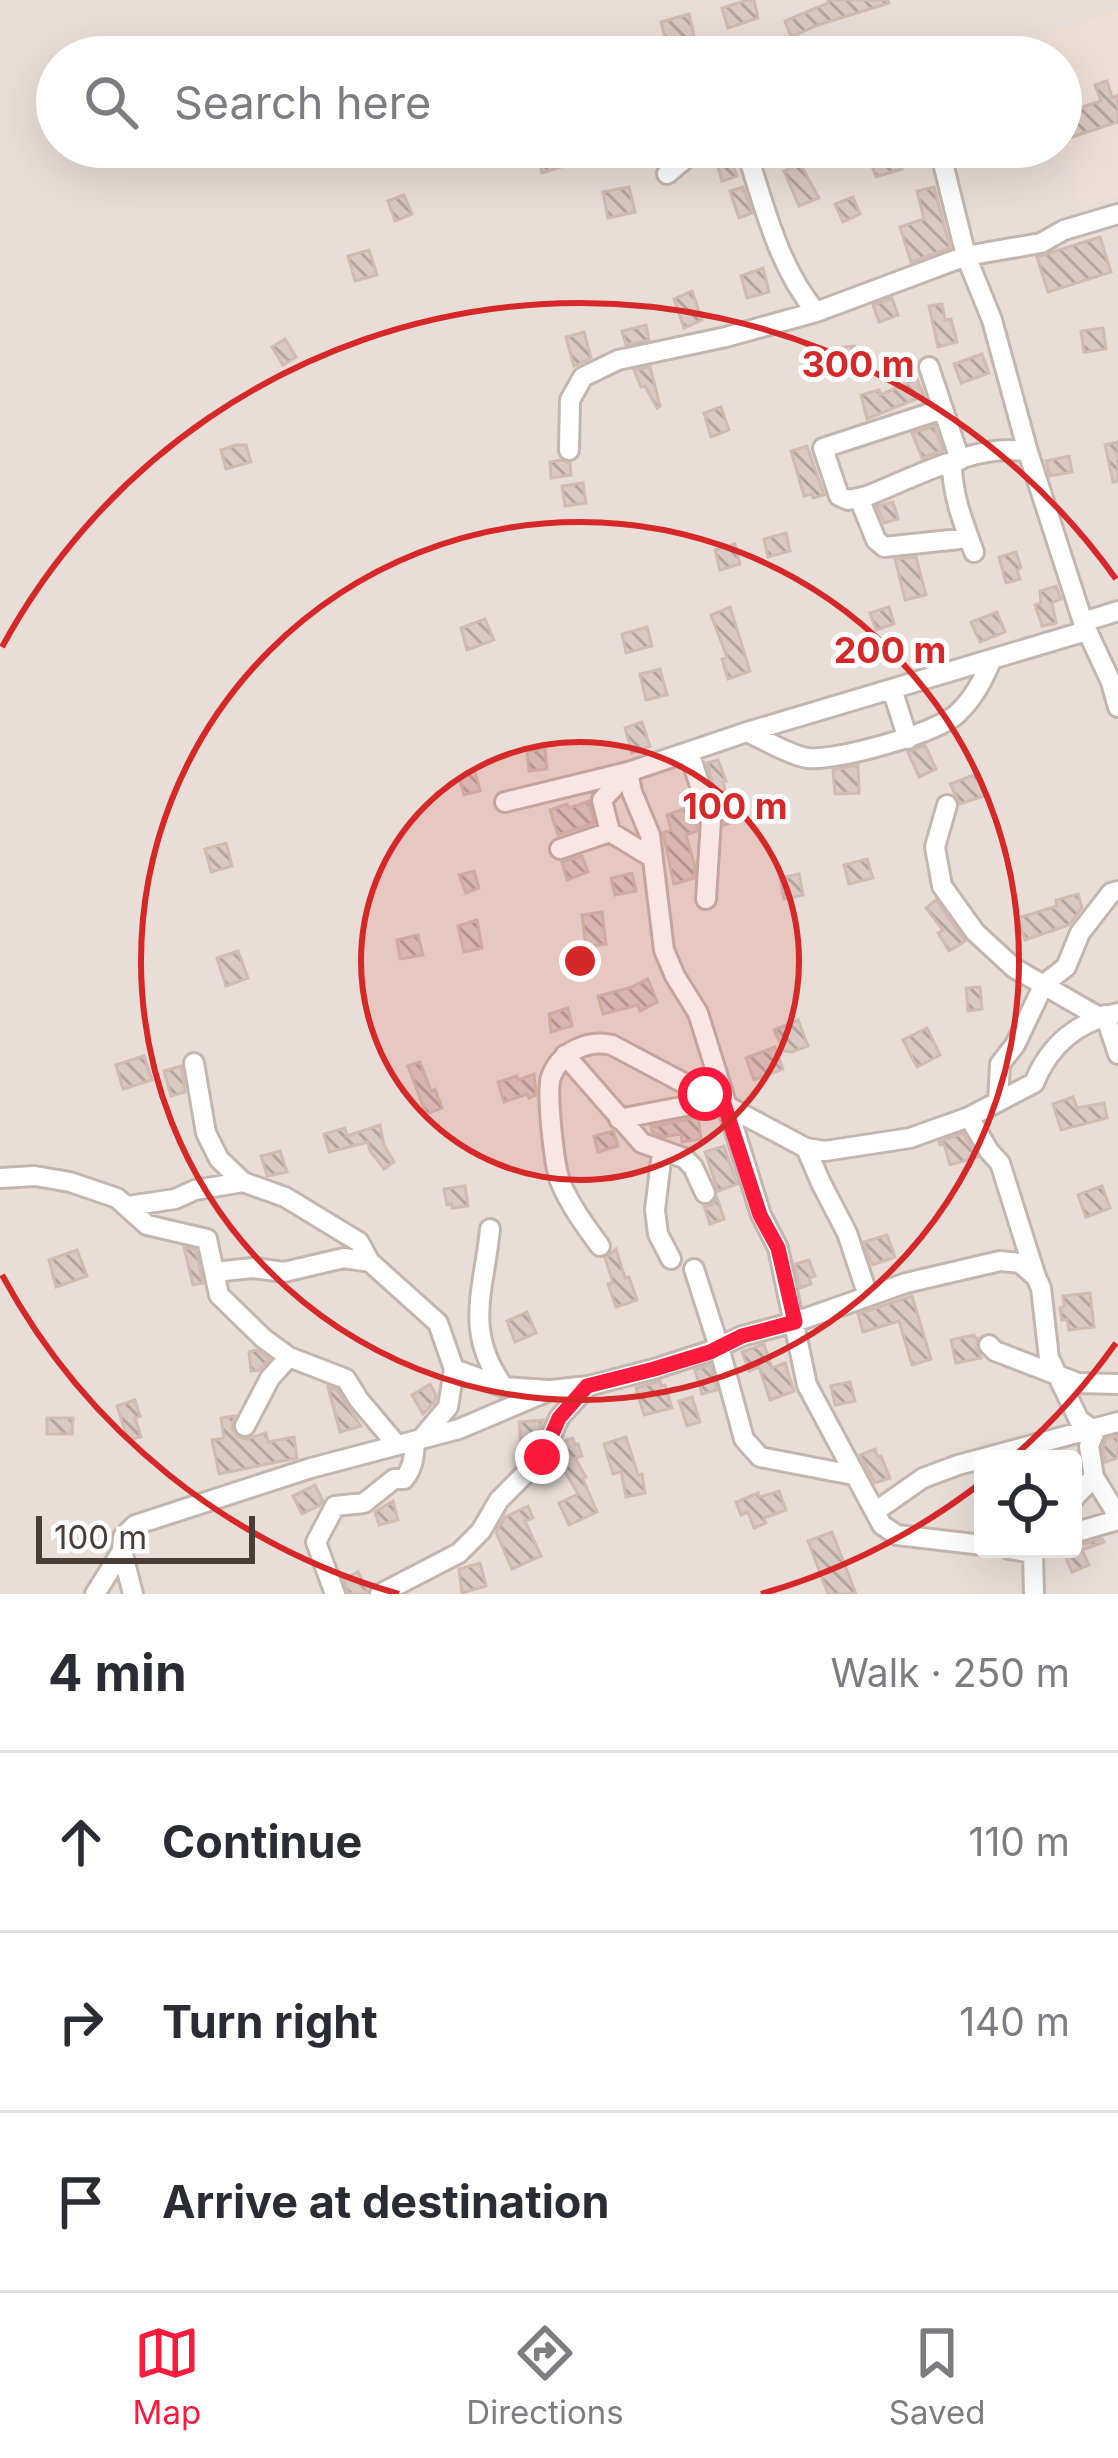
<!DOCTYPE html>
<html lang="en">
<head>
<meta charset="utf-8">
<style>
  :root { --surface:#fff; --page:#f7f7f7; --text:#2b2b33; --muted:#7c7c81; --line:#e1e1e2; --accent:#fb1a3b }
  body { margin:0; font-family:Inter,sans-serif; background:var(--page); color:var(--text) }
  .controls { position:absolute; right:36px; bottom:36px; display:grid; overflow:hidden; border-radius:12px; box-shadow:0 12px 48px #0002 }
  .controls button { width:108px; height:108px; display:grid; place-items:center; padding:0; border:0; border-bottom:3px solid var(--line); background:var(--surface); color:var(--text); font:60px sans-serif }
  .scale { position:absolute; left:36px; bottom:30px; width:219px; box-sizing:border-box; padding-left:12px; border:6px solid #483d37; border-top:0; font-size:33px; line-height:42px; white-space:nowrap; color:#483d37; -webkit-text-stroke:9px #fff; paint-order:stroke }
  .stop { position:absolute; width:36px; height:36px; margin:-27px; border:9px solid #fb1a3b; border-radius:50%; background:#fff }
  .stop.end { background:#fb1a3b; border-color:#fff; box-shadow:0 3px 12px #0008 }
  .list { margin:0; padding:0; list-style:none }
  h2 { display:flex; justify-content:space-between; align-items:center; height:156px; margin:0; padding:0 48px; font-size:51px }
  h2 small { font-size:39px; font-weight:400; color:var(--muted) }
  .list li { display:grid; grid-template-columns:78px 1fr auto; gap:36px; align-items:center; box-sizing:border-box; height:180px; padding:0 48px; border-top:3px solid var(--line) }
  .list b { display:block; font-size:45px; white-space:nowrap }
  .list em { font-size:39px; font-style:normal; color:var(--muted) }
  .icon { flex:none; width:66px; height:66px; fill:none; stroke:currentColor; stroke-width:2; stroke-linecap:round; stroke-linejoin:round }
  .map { position:relative; flex:none; width:1118px; height:1594px; overflow:hidden }
  .search { position:absolute; background:var(--surface); box-shadow:0 12px 48px #0002; left:36px; right:36px; top:36px; height:132px; display:flex; align-items:center; gap:30px; box-sizing:border-box; padding:0 42px; border-radius:66px; color:var(--muted); font-size:45px }
  .sheet { height:696px; background:var(--surface) }
  nav { display:flex; justify-content:space-around; align-items:center; box-sizing:border-box; height:168px; border-top:3px solid var(--line); background:var(--surface); font-size:33px; color:var(--muted) }
  nav a { display:grid; justify-items:center; gap:6px }
  nav .on { color:var(--accent) }
  .map>svg:first-child { display:block }
</style>
</head>
<body>
<div class="map">
<svg width="1118" height="1594" viewBox="0 0 1118 1594">
  <defs>
    <pattern id="building-back-hatch" width="6" height="6" patternUnits="userSpaceOnUse" patternTransform="scale(3)"><rect width="6" height="6" fill="#d9c9c1"/><path d="M-1 5l2 2M0 0l6 6M5-1l2 2" fill="none" stroke="#b2a49e"/></pattern>
  </defs>
  <rect width="100%" height="100%" fill="#f5eee9"/>
  <path fill="#e9ded7" fill-rule="evenodd" d="M0,0H1118V1594H0ZM57,57H1061V147H57ZM983,1459H1073V1549H983Z"/>
  <path fill="#eeded3" d="M1118,11V196L1081,207L1061,142V57H1035L1029,39Z"/>
  <path fill="url(#building-back-hatch)" stroke="#d1bbb1" stroke-width="3" d="M748,0H754L758,18L728,28L722,8Z
    M828,0H888L889,3L818,25L791,37L785,21L828,3Z
    M689,14L694,36L667,44L661,22Z
    M1107,81L1112,97L1118,95V122L1072,137L1061,103V86L1071,83L1079,108L1101,101L1095,85Z
    M712,147H727L737,176L722,181Z
    M559,149L564,166L542,173L538,155Z
    M896,152L902,169L876,177L870,161Z
    M800,164L819,198L799,206L784,171Z
    M629,187L635,212L608,218L603,192Z
    M743,187L752,213L739,218L730,191Z
    M934,187L950,248L911,262L900,227L924,219L917,191Z
    M404,195L412,214L395,221L388,201Z
    M853,197L860,214L843,222L835,204Z
    M1100,237L1111,272L1048,292L1037,257Z
    M369,250L377,275L355,281L348,256Z
    M763,268L769,292L747,298L741,276Z
    M692,291L702,320L684,328L674,299Z
    M892,298L898,315L879,322L873,305Z
    M942,304L945,320L951,319L957,342L938,347L929,306Z
    M646,325L649,340L626,345L622,331Z
    M1103,328L1106,349L1084,352L1081,331Z
    M584,332L591,358L574,366L566,337Z
    M285,339L296,357L283,365L272,347Z
    M854,346L856,368L838,370L836,348Z
    M982,354L989,373L961,383L954,364Z
    M650,367L660,406L657,408L645,386L641,387L634,370Z
    M917,379L924,396L867,419L861,395L879,390L880,395Z
    M721,407L729,430L711,437L704,413Z
    M934,426L943,450L922,458L912,433Z
    M1118,442V481L1113,482L1105,445Z
    M236,445H246L251,462L226,469L221,450Z
    M807,446L824,495L813,498L812,494L804,496L791,451Z
    M1069,456L1072,472L1050,476L1046,461Z
    M561,460L570,463L571,475L551,478L550,462Z
    M583,483L586,503L565,506L562,486Z
    M893,502L898,519L884,523L877,506Z
    M786,533L790,551L768,557L764,539Z
    M735,544L740,564L720,570L715,550Z
    M1016,552L1021,567L1017,571L1020,579L1006,583L999,557Z
    M916,557L926,595L905,600L895,559Z
    M1056,586L1061,599L1052,603L1056,623L1042,626L1035,605L1041,603L1040,591Z
    M730,607L750,671L728,679L722,659L727,657L711,615Z
    M889,607L894,624L876,630L870,613Z
    M997,612L1005,632L980,642L971,622Z
    M485,619L494,640L467,650L461,628Z
    M647,627L652,646L626,653L622,634Z
    M660,669L667,695L646,700L640,674Z
    M642,722L650,746L632,753L625,728Z
    M925,745L936,769L919,777L908,752Z
    M545,749L547,769L529,771L527,751Z
    M718,760L726,781L723,782L733,822L724,825L707,763Z
    M858,765L859,793L835,794L833,770Z
    M475,772L480,791L464,795L459,777Z
    M979,773L987,795L960,804L950,784Z
    M589,801L594,823L558,835L550,810L567,804L569,808Z
    M692,806L697,822V831L686,835L695,867L694,878L674,884L663,833L671,830L667,815Z
    M226,843L232,866L211,872L205,849Z
    M582,856L588,872L567,880L562,862Z
    M867,859L873,878L849,884L844,865Z
    M474,871L479,888L466,893L459,875Z
    M632,873L636,891L615,895L611,878Z
    M799,874L803,895L784,899L780,878Z
    M1078,894L1082,908L1069,925L1025,940L1018,918L1057,906L1056,900Z
    M936,900L965,941L949,951L938,933L943,930L926,908Z
    M602,912L606,944L586,947L582,915Z
    M477,920L482,948L464,952L458,926Z
    M418,935L423,955L400,959L397,940Z
    M238,951L248,978L226,986L217,958Z
    M648,979L657,1002L640,1011L638,1005L603,1014L598,996L629,988Z
    M980,987L982,1009L968,1011L966,988Z
    M568,1008L572,1026L551,1032L549,1014Z
    M798,1020L808,1046L792,1052L784,1051L774,1030Z
    M927,1028L940,1055L917,1067L903,1040Z
    M775,1047L783,1069L754,1080L746,1058Z
    M144,1056L152,1080L123,1089L116,1065Z
    M420,1062L431,1091L435,1089L442,1108L426,1114L408,1066Z
    M181,1066L185,1092L171,1096L164,1071Z
    M534,1074L536,1095L529,1098L527,1094L504,1102L498,1082L517,1076L518,1080Z
    M1073,1097L1077,1108L1104,1103L1107,1118L1061,1130L1053,1104Z
    M698,1117L701,1139L682,1142L681,1134L664,1137L652,1132L651,1127Z
    M380,1125L384,1145L394,1162L384,1169L370,1151L368,1142L329,1152L324,1134L345,1128L347,1136Z
    M613,1131L618,1146L598,1152L594,1136Z
    M963,1133L977,1157L950,1165L944,1144L940,1145L939,1142Z
    M724,1146L737,1184L718,1191L705,1152Z
    M280,1151L287,1172L267,1176L261,1156Z
    M465,1186L468,1206L452,1208V1204L447,1205L444,1189Z
    M1102,1186L1110,1208L1086,1217L1078,1195Z
    M717,1198L724,1219L710,1224L704,1206L712,1205Z
    M887,1235L895,1257L872,1265L864,1242Z
    M184,1247L196,1250L203,1283L193,1285Z
    M616,1249L625,1278L629,1277L637,1300L616,1307L608,1284L613,1283L605,1258Z
    M77,1250L87,1276L56,1287L49,1260Z
    M809,1260L815,1276L809,1278L811,1284L800,1288L795,1264Z
    M1090,1293L1094,1327L1069,1330L1067,1319L1062,1320L1060,1308L1064,1306L1063,1296Z
    M912,1296L931,1359L912,1365L899,1321L863,1332L858,1314Z
    M527,1312L536,1333L515,1342L507,1321Z
    M974,1335L975,1338H978L976,1347L981,1358L956,1363L951,1340Z
    M764,1344L772,1368L785,1363L794,1391L770,1400L759,1367L749,1371L742,1352Z
    M257,1350L269,1359L259,1370L251,1371L249,1352Z
    M710,1365L717,1390L702,1394L695,1370Z
    M660,1381L661,1386L665,1385L672,1408L644,1415L636,1388Z
    M850,1382L855,1401L835,1405L831,1386Z
    M430,1384L436,1395L435,1401L423,1414L412,1395Z
    M328,1387L337,1390L361,1426L340,1432Z
    M692,1397L700,1422L687,1426L679,1401Z
    M135,1400L140,1416L135,1418L141,1437L128,1440L117,1406Z
    M235,1416L232,1428L238,1437L247,1439L266,1433L268,1442L294,1437L297,1458L219,1474L212,1440L224,1438L221,1418Z
    M47,1418H73L72,1434H47Z
    M543,1420L533,1445L521,1446L519,1422Z
    M1118,1436V1458L1105,1462L1103,1448L1106,1439Z
    M626,1437L638,1475L642,1474L645,1493L626,1497L621,1471L613,1474L604,1444Z
    M573,1438L575,1445L578,1444L582,1456L575,1458L586,1477L583,1479L597,1512L569,1525L559,1503L578,1494L565,1472L559,1451L564,1441Z
    M875,1449L878,1457L881,1456L890,1478L875,1483L860,1455Z
    M315,1485L323,1501L320,1505L302,1514L293,1496Z
    M779,1491L786,1510L764,1518L766,1523L754,1528L748,1512L741,1515L736,1502L758,1493L760,1497Z
    M393,1501L398,1520L379,1525L375,1512Z
    M528,1506L533,1518L525,1521L541,1556L512,1569L496,1532L505,1517Z
    M832,1532L856,1594H828L808,1541Z
    M1102,1539L1104,1542L1082,1550L1089,1565L1072,1572L1062,1549H1073V1546Z
    M480,1563L486,1586L462,1593L459,1569Z
    M358,1572L367,1590V1594H348L344,1579Z"/>
  <g fill="none" stroke-linecap="round" stroke-linejoin="round">
    <defs>
      <path id="street" d="M745,147C764,204 777,265 816,312
        M939,147L966,256L992,320L1028,452L1083,622L1111,682L1118,707
        M667,174L699,147
        M929,367L960,460
        M943,409L823,448L839,496L848,500L867,496C913,478 980,441 1028,452
        M569,450L570,400L583,377L618,360L726,337L816,312L966,256L1041,243L1064,230L1118,214
        M952,463C952,495 963,522 974,552
        M859,498L876,540L884,547L969,538
        M1083,622L1118,611
        M892,689L908,739
        M747,732C765,740 787,754 807,758C834,762 937,733 957,714C974,698 983,680 992,659
        M689,752L711,820L706,899
        M628,772L632,792L650,835L664,950L675,976L698,1013L761,1215L778,1248L807,1385L882,1525L897,1535L983,1545
        M505,802L628,772L747,732L1086,631
        M947,805L935,847L942,886L975,932L1014,968L1099,1017
        M610,832L602,800L628,772
        M560,849L610,832L653,858
        M1105,1015L1118,1054
        M565,1055L642,1143L684,1158L693,1167L705,1193
        M194,1063L206,1133L219,1159L243,1182L285,1197L359,1242L370,1262
        M998,1102L1000,1064L1015,1045L1044,984L1066,967L1080,933L1111,893L1118,891
        M969,1117L989,1151L1000,1163L1036,1277
        M619,1119L691,1105L705,1094
        M806,1148L821,1183L847,1233L868,1296
        M662,1152L655,1210L658,1234L671,1259
        M0,1178L35,1176L70,1182L117,1198L147,1225L207,1239L219,1295L263,1338L289,1357L346,1379L359,1400L397,1445
        M128,1206L175,1199L195,1190L243,1182
        M490,1229C484,1291 463,1331 504,1387
        M600,1246C586,1227 569,1204 560,1181C554,1164 546,1092 551,1077C560,1052 588,1039 612,1045L806,1148L825,1151L910,1138L969,1117L1034,1083C1050,1044 1077,1022 1118,1013
        M694,1269L719,1347L744,1439L760,1457L853,1475
        M214,1272L253,1268L284,1272L344,1258L370,1262L438,1323L454,1369L448,1407L421,1439
        M989,1345L995,1351L1078,1383L1118,1384
        M454,1369L504,1387L548,1390
        M245,1426L270,1378L289,1357
        M1094,1477L1118,1516
        M876,1511L923,1478L958,1465L1118,1422
        M1073,1533L1118,1520
        M1009,1549L1033,1553L1034,1594
        M95,1594L122,1551
        M133,1594L122,1551L123,1537L135,1525L311,1468L459,1429L551,1390L588,1386L654,1369L710,1351L742,1336L795,1322L906,1283L1000,1261L1020,1263L1036,1277L1041,1288L1049,1358L1079,1420L1095,1431L1089,1446L1094,1477L1073,1499
        M335,1594L316,1542L335,1506L364,1503L394,1479H404C414,1467 414,1455 415,1441
        M380,1594L459,1553L481,1531L499,1500L542,1457L559,1418L588,1386"/>
    </defs>
    <use href="#street" stroke="#c3b6ae" stroke-width="24"/>
    <use href="#street" stroke="#fff" stroke-width="18"/>
  </g>
  <g fill="none" stroke-linecap="round" stroke-linejoin="round">
    <path stroke="#fb1a3b" stroke-width="15" d="M542,1457L559,1418L587,1386L654,1369L710,1352L742,1336L795,1322L778,1248L760,1215L724,1104L705,1094"/>
  </g>
  <circle cx="580" cy="961" r="219" fill="#d62828" fill-opacity=".12"/>
  <g fill="none" stroke="#d62828" stroke-width="6">
    <circle cx="580" cy="961" r="219"/>
    <circle cx="580" cy="961" r="439"/>
    <path d="M1116 1343A658 658 0 0 1 1012 1458M981 1483A658 658 0 0 1 761 1594M399 1594A658 658 0 0 1 2 1275M2 647A658 658 0 0 1 1116 579"/>
  </g>
  <circle cx="580" cy="961" r="18" fill="#d62828" stroke="#fff" stroke-width="6"/>
  <g font-size="36" text-anchor="middle" font-weight="bold" fill="#d62828" stroke="#fff" stroke-width="10" stroke-linejoin="round" paint-order="stroke">
    <text x="858" y="377">300 m</text>
    <text x="890" y="663">200 m</text>
    <text x="735" y="819">100 m</text>
  </g>
</svg>
<div class="controls">
<button><svg class="icon" aria-label="locate" viewBox="0 0 24 24"><circle cx="12" cy="12" r="6"/><path d="M12 2v4M12 18v4M2 12h4M18 12h4"/></svg></button>
</div>
<div class="scale">100 m</div>
<div class="stop" style="left:705px;top:1094px"></div>
<div class="stop end" style="left:542px;top:1457px"></div>
<div class="search"><svg class="icon" aria-label="search" viewBox="0 0 24 24"><circle cx="10" cy="10" r="6"/><path d="M15 15l6 6"/></svg>Search here</div>
</div>
<section class="sheet">
<h2>4 min<small>Walk · 250 m</small></h2>
<ul class="list">
<li><svg class="icon" aria-label="ahead" viewBox="0 0 24 24"><path d="M12 20V5M6 11l6-6 6 6"/></svg><div><b>Continue</b></div><em>110 m</em></li>
<li><svg class="icon" aria-label="right" viewBox="0 0 24 24"><path d="M7 20v-9h11M14 6l5 5-5 5"/></svg><div><b>Turn right</b></div><em>140 m</em></li>
<li><svg class="icon" aria-label="arrive" viewBox="0 0 24 24"><path d="M6 21V4h12l-3 4 3 4H6"/></svg><div><b>Arrive at destination</b></div></li>
</ul>
</section>
<nav>
<a class="on"><svg class="icon" aria-label="map" viewBox="0 0 24 24"><path d="M3 6l6-2 6 2 6-2v14l-6 2-6-2-6 2zM9 4v14M15 6v14"/></svg>Map</a>
<a><svg class="icon" aria-label="directions" viewBox="0 0 24 24"><path d="M12 3l9 9-9 9-9-9zM9 14v-3h6M13 9l2 2-2 2"/></svg>Directions</a>
<a><svg class="icon" aria-label="saved" viewBox="0 0 24 24"><path d="M7 4h10v16l-5-4-5 4z"/></svg>Saved</a>
</nav>
</body>
</html>
